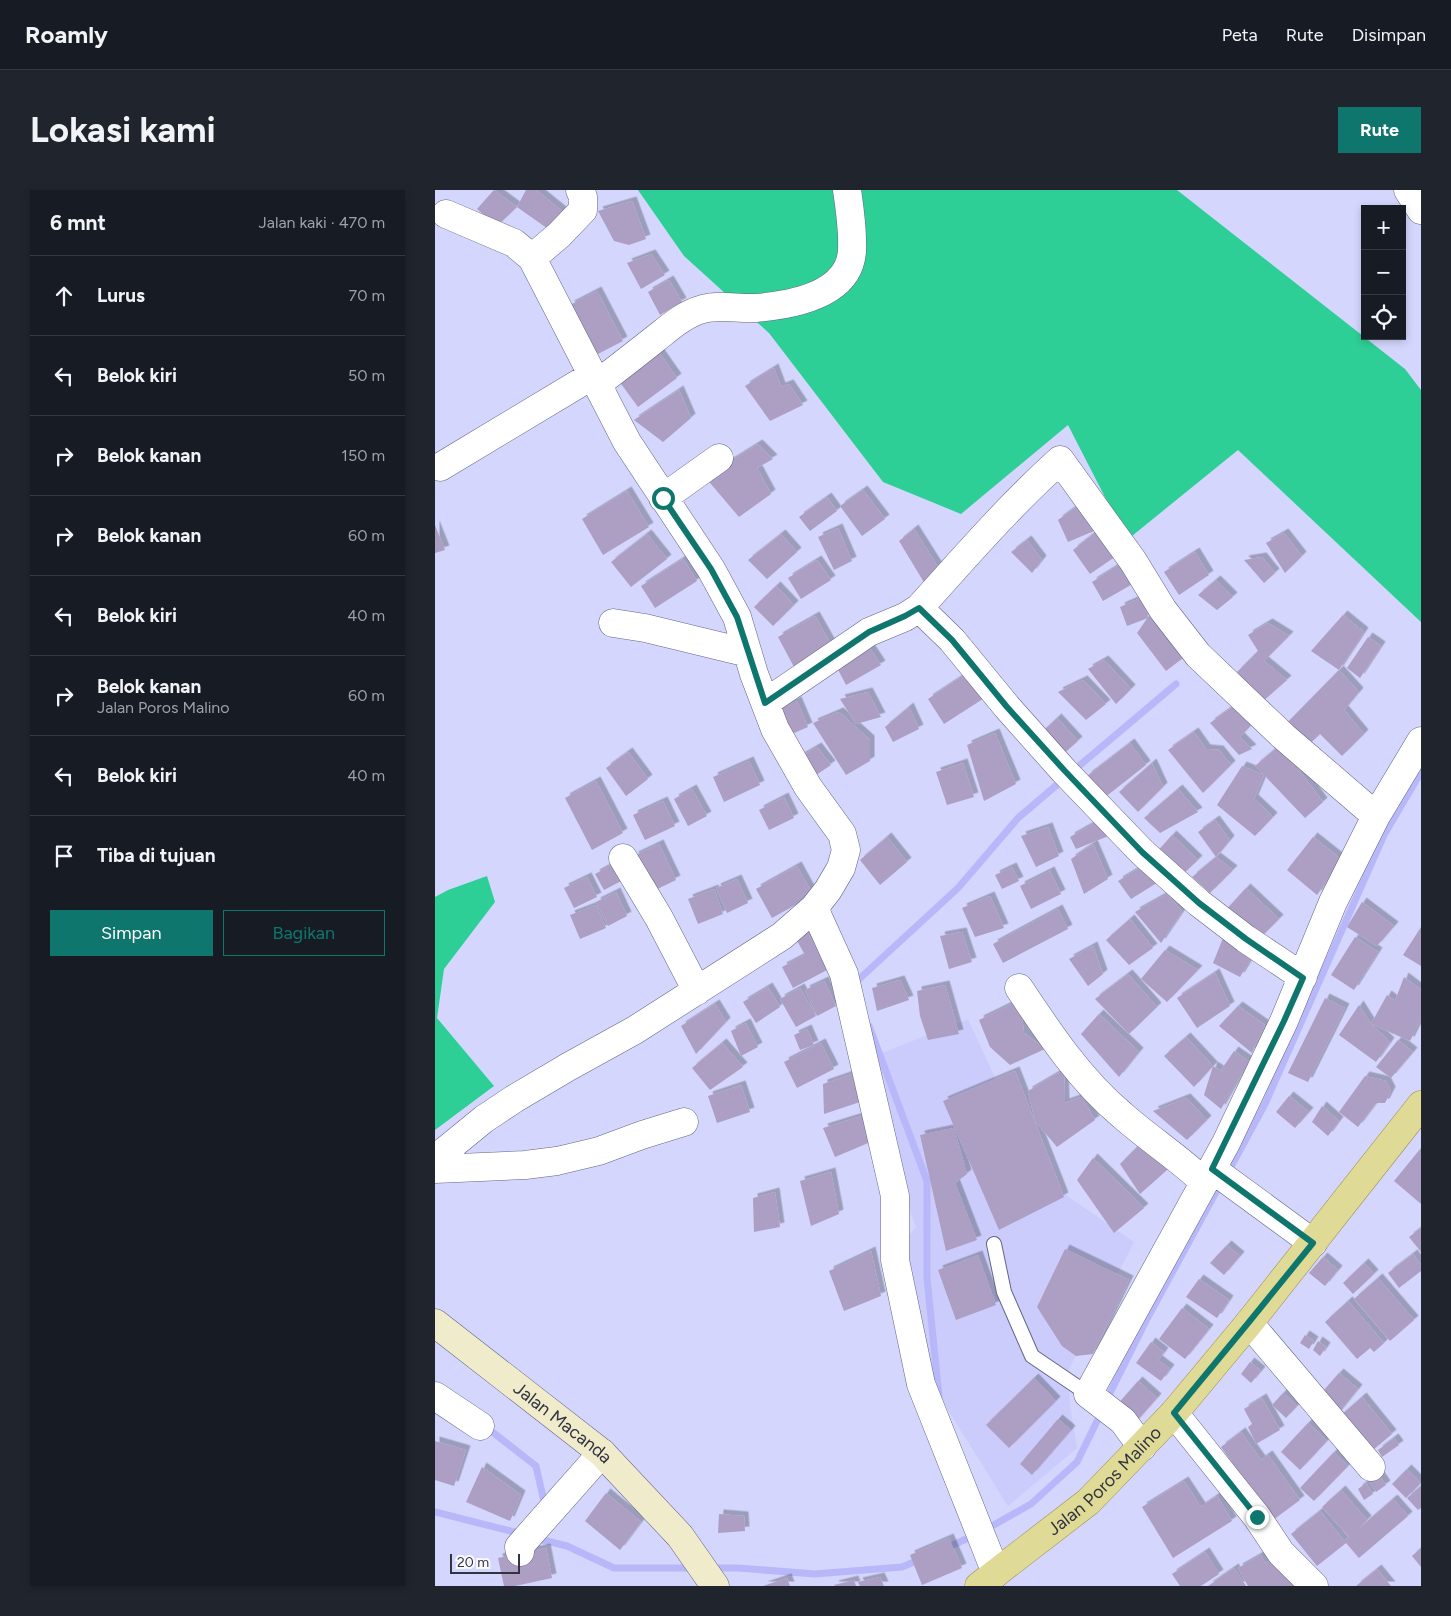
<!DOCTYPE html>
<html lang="id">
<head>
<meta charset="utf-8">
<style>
  :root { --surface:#171b24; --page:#20242c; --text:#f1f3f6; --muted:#9ea1a6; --line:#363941; --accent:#0f766e }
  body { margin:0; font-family:Figtree,sans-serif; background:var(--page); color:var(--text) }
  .controls { position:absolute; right:15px; top:15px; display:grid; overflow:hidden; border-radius:0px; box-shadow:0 2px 8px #0003 }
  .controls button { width:45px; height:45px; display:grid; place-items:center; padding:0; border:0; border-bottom:1px solid var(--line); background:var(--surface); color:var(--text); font:25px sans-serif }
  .scale { position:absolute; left:15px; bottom:12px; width:70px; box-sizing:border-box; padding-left:5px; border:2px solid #323342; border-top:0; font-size:14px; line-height:18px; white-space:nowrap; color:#323342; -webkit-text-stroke:4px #fafafe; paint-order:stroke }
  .stop { position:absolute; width:15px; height:15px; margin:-11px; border:4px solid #0f766e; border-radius:50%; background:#fff }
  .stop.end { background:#0f766e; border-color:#fff; box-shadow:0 1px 5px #0008 }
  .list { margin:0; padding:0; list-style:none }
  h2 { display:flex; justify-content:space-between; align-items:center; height:65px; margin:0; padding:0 20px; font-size:21px }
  h2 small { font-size:16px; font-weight:400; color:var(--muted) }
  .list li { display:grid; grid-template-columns:32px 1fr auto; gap:15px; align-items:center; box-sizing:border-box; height:80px; padding:0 20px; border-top:1px solid var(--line) }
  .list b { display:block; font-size:19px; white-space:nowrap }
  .list p { margin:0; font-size:16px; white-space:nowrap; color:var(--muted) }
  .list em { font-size:16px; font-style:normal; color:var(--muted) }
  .actions { display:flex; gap:10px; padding:15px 20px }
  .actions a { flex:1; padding:11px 0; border:1px solid var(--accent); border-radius:0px; text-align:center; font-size:18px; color:var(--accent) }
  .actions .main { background:var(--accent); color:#fff }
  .icon { flex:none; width:28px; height:28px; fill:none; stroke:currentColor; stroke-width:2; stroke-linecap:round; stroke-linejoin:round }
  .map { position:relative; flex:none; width:986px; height:1396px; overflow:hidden; border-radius:0px }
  header { display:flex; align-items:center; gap:30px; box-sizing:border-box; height:70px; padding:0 25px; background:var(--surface); border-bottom:1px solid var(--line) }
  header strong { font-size:24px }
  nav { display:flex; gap:28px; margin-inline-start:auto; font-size:18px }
  .intro { display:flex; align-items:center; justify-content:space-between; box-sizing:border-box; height:120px; padding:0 30px }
  h1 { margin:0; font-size:35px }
  .button { padding:12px 22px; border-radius:0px; background:var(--accent); color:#fff; font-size:18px; font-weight:700 }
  main { display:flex; gap:30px; padding:0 30px }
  aside { flex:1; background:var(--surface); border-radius:0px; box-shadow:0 2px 8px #0003 }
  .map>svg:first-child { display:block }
</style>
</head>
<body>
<header>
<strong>Roamly</strong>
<nav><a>Peta</a><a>Rute</a><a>Disimpan</a></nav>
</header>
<div class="intro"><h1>Lokasi kami</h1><a class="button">Rute</a></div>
<main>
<aside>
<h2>6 mnt<small>Jalan kaki · 470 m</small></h2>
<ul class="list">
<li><svg class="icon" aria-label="ahead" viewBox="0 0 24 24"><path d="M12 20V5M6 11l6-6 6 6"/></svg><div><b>Lurus</b></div><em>70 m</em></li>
<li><svg class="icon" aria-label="left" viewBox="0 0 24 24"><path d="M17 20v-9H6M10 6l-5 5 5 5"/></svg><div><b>Belok kiri</b></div><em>50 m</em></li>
<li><svg class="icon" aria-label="right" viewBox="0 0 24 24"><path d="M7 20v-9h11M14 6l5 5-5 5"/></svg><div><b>Belok kanan</b></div><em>150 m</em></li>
<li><svg class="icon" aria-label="right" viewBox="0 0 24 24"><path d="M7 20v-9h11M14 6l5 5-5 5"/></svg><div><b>Belok kanan</b></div><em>60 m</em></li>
<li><svg class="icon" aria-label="left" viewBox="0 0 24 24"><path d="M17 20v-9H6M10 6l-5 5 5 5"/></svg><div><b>Belok kiri</b></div><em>40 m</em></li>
<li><svg class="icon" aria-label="right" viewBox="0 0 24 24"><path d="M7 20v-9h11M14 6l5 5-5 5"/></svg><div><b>Belok kanan</b><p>Jalan Poros Malino</p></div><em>60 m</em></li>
<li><svg class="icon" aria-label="left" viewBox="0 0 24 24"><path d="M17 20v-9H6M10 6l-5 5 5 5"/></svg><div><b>Belok kiri</b></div><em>40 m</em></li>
<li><svg class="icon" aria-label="arrive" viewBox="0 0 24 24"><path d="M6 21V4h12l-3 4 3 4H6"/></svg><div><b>Tiba di tujuan</b></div></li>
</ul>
<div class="actions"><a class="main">Simpan</a><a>Bagikan</a></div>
</aside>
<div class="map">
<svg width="986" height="1396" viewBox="0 0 986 1396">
  <defs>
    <filter id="shadow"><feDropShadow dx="4.5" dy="-4.5" stdDeviation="0" flood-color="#0004"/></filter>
  </defs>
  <rect width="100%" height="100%" fill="#d4d6fd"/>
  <path fill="#cbccfb" d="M533,829L606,988L699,1052L633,1181L635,1214L642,1258L573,1316L488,1180L464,1057L481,1037L419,874Z"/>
  <path fill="#2ecf96" d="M203,0H742L970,179L986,200V432L803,260L692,350L633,235L526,324L448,292L334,143L249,66Z
    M52,686L60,712L9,779L2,828L59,896L0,940V707L13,700Z"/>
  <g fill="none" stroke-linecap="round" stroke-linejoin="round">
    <path stroke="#b7b7fa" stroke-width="7" d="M638,581L741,494
      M423,796L422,791L523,698L583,628L630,588
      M434,836L492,991V1088L504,1206
      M792,984L830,914L949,645L986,582
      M671,1211L713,1127L786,993
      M51,1237L101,1276L110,1316
      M0,1322L87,1344
      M550,1340L596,1314L642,1272L667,1221
      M100,1348L132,1356L179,1378H260
      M509,1359L540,1345
      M276,1378H303L380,1384L467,1377L486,1369"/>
  </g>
  <path fill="#ad9ec3" filter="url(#shadow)" d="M59,0L82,17L62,36L42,19Z
    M91,0H101L133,26L116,41L82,17Z
    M197,11L211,49L194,55L179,51L163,21Z
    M216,64L230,85L206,99L192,73Z
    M234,90L247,112L225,125L213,102Z
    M162,101L188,151L161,165L135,115Z
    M223,161L242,188L203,217L184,191Z
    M339,178L346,197L354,194L368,215L335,231L310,196Z
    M244,200L256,228L228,252L199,230Z
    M323,254L338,269L322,278L336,304L304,327L270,287Z
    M428,300L450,329L427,346L405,316Z
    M192,301L214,337L168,365L147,329Z
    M392,307L402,321L375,341L364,327Z
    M649,311L666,338L633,352L623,330Z
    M0,335L10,360L0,363Z
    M403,338L417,371L399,380L383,347Z
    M666,338L687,362L655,384L638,360Z
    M479,339L506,382L490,394L464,351Z
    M849,343L867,366L850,383L831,353Z
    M212,344L232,369L196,397L176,372Z
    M346,344L362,362L332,389L313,370Z
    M592,350L607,370L597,383L576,362Z
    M760,362L774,385L744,405L729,382Z
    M827,367L840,383L829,393L809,370Z
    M248,369L262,391L220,418L206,396Z
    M382,370L396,390L366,409L353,388Z
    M689,372L701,392L668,411L657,392Z
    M781,390L798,407L782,420L763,405Z
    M341,396L359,415L338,436L319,417Z
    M710,406L713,428L692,436L685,417Z
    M718,420L748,468L731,481L702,443Z
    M908,425L929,442L904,480L876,461Z
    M380,426L397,456L359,477L343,447Z
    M833,433L854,446L829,471L852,490L827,512L802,482L823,461L813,445Z
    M933,447L946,456L925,488L912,478Z
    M430,451L446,475L411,495L397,468Z
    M669,470L696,499L681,514L653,479Z
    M537,480L554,505L509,534L493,509Z
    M904,480L924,502L909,520L929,544L907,566L885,544L868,560L849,536Z
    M648,490L671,514L651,530L623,502Z
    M433,502L446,527L421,534L405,509Z
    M807,510L821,530L805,547L817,559L804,565L775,533Z
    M362,511L373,537L350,547L339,522Z
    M474,517L484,539L458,552L450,537Z
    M404,522L435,550V571L411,585L378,533Z
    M622,528L643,551L626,566L605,544Z
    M759,542L771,559L784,560L796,575L768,603L733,560Z
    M560,543L581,594L549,611L532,555Z
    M695,553L711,575L669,608L652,586Z
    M845,555L888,612L870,628L829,585L819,609L838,627L820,646L782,615L807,576L829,585L820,576Z
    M382,557L396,575L378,587L363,568Z
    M193,562L213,589L191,606L171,578Z
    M314,571L325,595L289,612L278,587Z
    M528,573L539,607L512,615L501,582Z
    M717,573L728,597L703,622L684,602Z
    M161,591L188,643L157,660L130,608Z
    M257,599L272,626L253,636L239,609Z
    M743,599L763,622L725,643L709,628Z
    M349,607L359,628L334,640L324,620Z
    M228,611L240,636L210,650L198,625Z
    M669,628L681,643L641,659L635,647Z
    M780,630L795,650L781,667L763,642Z
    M613,637L624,666L601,677L586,646Z
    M737,645L763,670L747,685L721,663Z
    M452,647L472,672L445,695L425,670Z
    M878,647L907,670L882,705L852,680Z
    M224,654L241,690L216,702L199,666Z
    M658,654L673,689L649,704L636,669Z
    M781,667L798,680L775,703L757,687Z
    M184,671L192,688L169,700L160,684Z
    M710,675L725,691L696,709L683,691Z
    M362,676L378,705L337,728L321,699Z
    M577,677L584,691L567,699L560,685Z
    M615,681L626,704L596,719L585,696Z
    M152,687L162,707L139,718L129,698Z
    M302,689L313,713L292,723L281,698Z
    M811,698L844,729L824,749L789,722Z
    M279,699L288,724L263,734L253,709Z
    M181,702L192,726L173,736L161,712Z
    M732,704L747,722L726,753L700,722Z
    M555,706L569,738L540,747L527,718Z
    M927,712L959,736L942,756L912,737Z
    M161,715L171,738L145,749L135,725Z
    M623,719L633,739L568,773L558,754Z
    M695,729L718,758L694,775L671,750Z
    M986,737V776L968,765Z
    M527,742L537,772L514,779L505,746Z
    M373,743L392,780L358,798L347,777L370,765L361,749Z
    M920,747L943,762L919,800L896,785Z
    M788,748L818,765L805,787L778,773Z
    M658,756L668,784L653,796L634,769Z
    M730,760L763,780L732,812L706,789Z
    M780,783L795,816L762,838L742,808Z
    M693,784L722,817L694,844L660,809Z
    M969,787L986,800V829L975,851L936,834L952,805L960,811Z
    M465,790L474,810L442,821L437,798Z
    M389,791L401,816L382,826L370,800Z
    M510,795L524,844L493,850L485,826L482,801Z
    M333,797L345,817L321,833L308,812Z
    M365,798L381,826L361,837L345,809Z
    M890,808L910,818L873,892L853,883Z
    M585,810L589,843L610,859L575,875L555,857L544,830Z
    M280,814L291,832L261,864L246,836Z
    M924,815L936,834L955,852L941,872L904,845Z
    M803,816L830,835L817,863L784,836Z
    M664,824L704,862L684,887L646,844Z
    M311,833L323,857L306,866L296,841Z
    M372,839L379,855L365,860L359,845Z
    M751,847L778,876L791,884L786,880L799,861L815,872L802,891L786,919L769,905L778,876L759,897L729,866Z
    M963,850L978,862L956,888L941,877Z
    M287,853L308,877L275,900L257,878Z
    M386,853L399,879L362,898L349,872Z
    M629,880L630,913L646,907L660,930L622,957L600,931L593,901Z
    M580,881L629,1007L564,1040L508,911Z
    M420,883L428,911L389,924L388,894Z
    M930,886L951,891L956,901L950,913H941L923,937L904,922Z
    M306,895L315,922L282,933L273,906Z
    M854,906L874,922L860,938L841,922Z
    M751,908L772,930L752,950L718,921Z
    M887,916L904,931L893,946L877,932Z
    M430,925L438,951L400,967L388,938Z
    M519,938L532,984L520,993L542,1050L511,1061L485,945Z
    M704,955L733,979L705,1004L685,974Z
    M986,958V1014L959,991Z
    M658,968L709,1018L679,1043L642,990Z
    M396,982L404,1024L376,1036L365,991Z
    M340,1002L345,1037L319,1042L318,1008Z
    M986,1038V1062L974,1047Z
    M792,1055L805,1066L789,1085L775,1073Z
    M630,1059L694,1090L658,1164L641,1166L627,1156L602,1117Z
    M436,1061L446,1106L409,1121L394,1081Z
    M978,1064L986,1075V1081L964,1098L953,1083Z
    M543,1065L561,1115L521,1130L503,1080Z
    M888,1067L903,1080L890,1096L874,1083Z
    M929,1073L939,1084L918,1104L908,1093Z
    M943,1088L979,1130L955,1151L919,1109Z
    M764,1089L794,1110L782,1128L751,1107Z
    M913,1111L949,1153L939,1162L935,1158L922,1169L890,1132Z
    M747,1118L774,1139L750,1169L724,1149Z
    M870,1145L879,1151L874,1159L865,1153Z
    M883,1151L891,1157L885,1166L878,1160Z
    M716,1152L729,1162L723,1170L735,1179L726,1191L701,1173Z
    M815,1172L826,1181L816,1193L806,1184Z
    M904,1183L923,1199L902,1225L882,1208Z
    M599,1188L621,1211L574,1258L551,1235Z
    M703,1191L722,1208L700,1233L681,1216Z
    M848,1203L862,1216L851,1228L837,1215Z
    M927,1207L957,1244L932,1265L903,1228Z
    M827,1208L845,1240L821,1254L813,1237L817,1234L809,1219Z
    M623,1229L636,1240L597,1285L585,1274Z
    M873,1233L892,1251L865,1280L846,1262Z
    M806,1242L826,1270L833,1265L865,1310L838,1330L786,1257Z
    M959,1248L964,1255L947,1267L943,1260Z
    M0,1251L31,1260L19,1296L0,1290Z
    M899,1262L913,1276L879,1311L865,1298Z
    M47,1277L86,1305L75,1331L31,1312Z
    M972,1279L986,1293L971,1308L957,1294Z
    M942,1282L951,1295L941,1302L932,1288Z
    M749,1291L766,1317L782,1306L797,1331L738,1368L707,1317Z
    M931,1293L938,1304L929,1310L923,1299Z
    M986,1296V1318L983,1320L972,1308Z
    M906,1300L932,1330L921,1341L958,1309L973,1326L924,1368L911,1353L882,1376L856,1344L885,1321L909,1351L914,1347L887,1317Z
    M171,1303L206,1332L185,1360L150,1331Z
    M284,1324L309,1326L310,1341L283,1343Z
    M514,1348L527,1378L487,1395L475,1365Z
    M111,1358L117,1388L80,1396H69L63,1368Z
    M986,1358V1377L977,1366Z
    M770,1362L784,1384L766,1396H745L737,1384Z
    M826,1365L830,1373L844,1365L862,1396H813L803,1378Z
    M799,1378L811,1396H773Z
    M942,1379L956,1396H921Z
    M445,1387L449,1396H425L423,1392Z
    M352,1388L355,1396H328Z
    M419,1390L421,1396H400L399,1395Z"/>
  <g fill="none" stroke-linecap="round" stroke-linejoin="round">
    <defs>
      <path id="lane" d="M559,1054L569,1102L597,1166L653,1204"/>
      <path id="street" d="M973,0L986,20
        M97,68L124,45L148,20V7L145,0
        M162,194C182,179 201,164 220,149C234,138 249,124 268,119C285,114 303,119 321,118C356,115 414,105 417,61C418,41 415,20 412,0
        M5,277L158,185
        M228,308L284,268
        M178,433L210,438L313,463
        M330,513L434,442L470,427L484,418
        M188,668L224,728L262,801
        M379,718L409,784L460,1006V1070L486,1194L561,1383
        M868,787L811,749L764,713L707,662L629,581L572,517L517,450L484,418C530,367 574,316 625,270L698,371L728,420L763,465L848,546L941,626
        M584,798C614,843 645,890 687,925C714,949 743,967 769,992
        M0,969L49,929L79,909L133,877L200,840L347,746L379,718L393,700L406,678L411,660L407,644L373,597L340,539L319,484L302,427L276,379L192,252L97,68L79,53L11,24
        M0,979L90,975L122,971L164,961L207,945L249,932
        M777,979L878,1053
        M814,1133L936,1277
        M0,1206L45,1236
        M739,1223L822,1327L846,1363L879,1396
        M707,1257L688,1231L653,1204L791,953L849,831L898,712L941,626L986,551
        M85,1362L84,1357L90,1350L167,1263"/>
      <g id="secondary">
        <path id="s1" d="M0,1133L167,1263L245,1346L280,1396"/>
      </g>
      <g id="primary">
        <path id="s2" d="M544,1396L653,1312L739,1223L814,1133L986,915"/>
      </g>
    </defs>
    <use href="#lane" stroke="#636486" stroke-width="16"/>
    <use href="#street" stroke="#636486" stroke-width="29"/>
    <use href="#secondary" stroke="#636486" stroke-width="29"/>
    <use href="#primary" stroke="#968f4c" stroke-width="29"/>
    <use href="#lane" stroke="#fff" stroke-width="14"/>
    <use href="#street" stroke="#fff" stroke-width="28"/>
    <use href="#secondary" stroke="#f0eccb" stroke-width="28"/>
    <use href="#primary" stroke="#e0da97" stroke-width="28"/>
  </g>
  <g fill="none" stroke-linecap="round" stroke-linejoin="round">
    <path stroke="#0f766e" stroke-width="6" d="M228,308L276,379L302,427L330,513L434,442L470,426L484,418L517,450L572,517L629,580L707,662L764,713L811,749L868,788L849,831L777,979L878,1053L814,1132L739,1223L822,1327"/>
  </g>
  <g text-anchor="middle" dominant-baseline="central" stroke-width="4.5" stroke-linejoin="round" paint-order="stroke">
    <g font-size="18" fill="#323342" stroke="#fafafe">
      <text stroke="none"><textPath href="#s1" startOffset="162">Jalan Macanda</textPath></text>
      <text stroke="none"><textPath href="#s2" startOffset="164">Jalan Poros Malino</textPath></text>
    </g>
  </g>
</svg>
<div class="controls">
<button>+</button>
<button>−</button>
<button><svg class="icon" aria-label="locate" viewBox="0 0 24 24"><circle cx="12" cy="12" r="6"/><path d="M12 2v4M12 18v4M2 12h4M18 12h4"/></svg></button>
</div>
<div class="scale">20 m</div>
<div class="stop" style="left:228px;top:308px"></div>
<div class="stop end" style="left:822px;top:1327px"></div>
</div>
</main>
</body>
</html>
